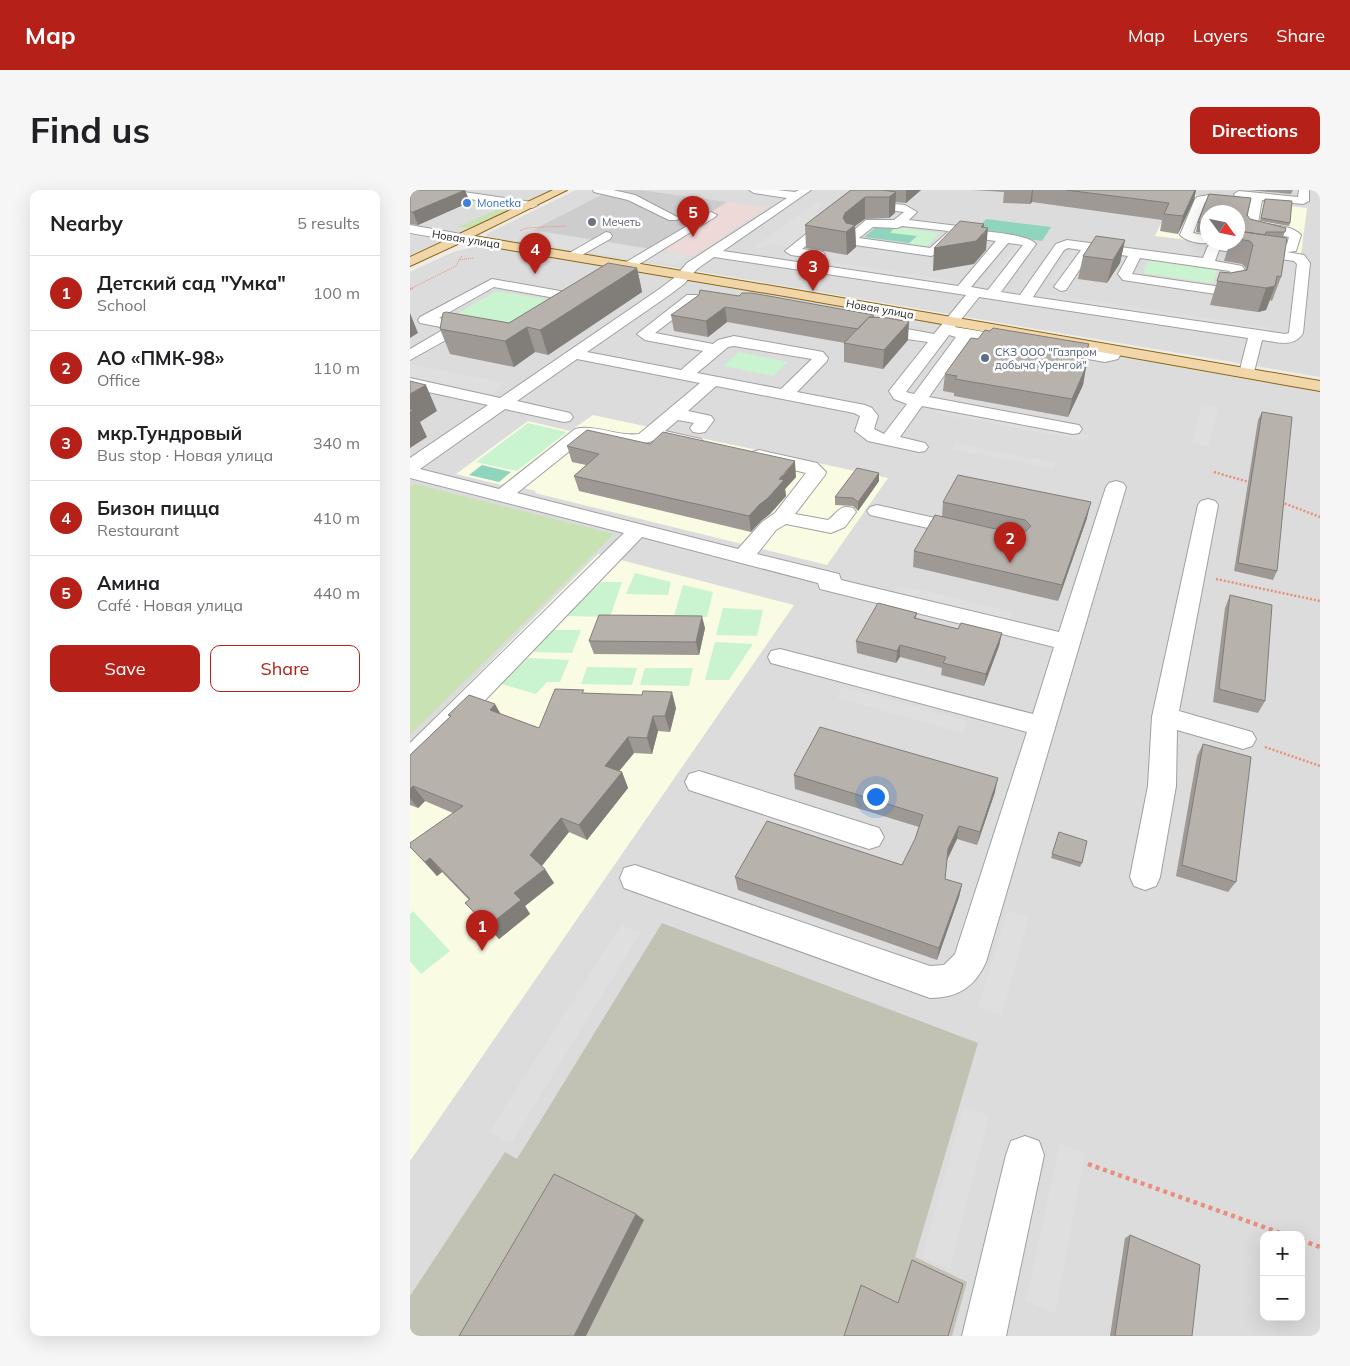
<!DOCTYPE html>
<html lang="en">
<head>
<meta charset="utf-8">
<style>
  :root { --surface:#fff; --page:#f6f6f6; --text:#202124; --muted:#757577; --line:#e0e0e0; --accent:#b52119 }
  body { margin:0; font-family:Mulish,sans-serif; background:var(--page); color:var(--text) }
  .controls { position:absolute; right:15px; bottom:15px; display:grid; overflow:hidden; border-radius:10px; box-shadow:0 5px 20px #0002 }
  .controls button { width:45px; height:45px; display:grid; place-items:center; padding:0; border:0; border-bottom:1px solid var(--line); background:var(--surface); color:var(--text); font:25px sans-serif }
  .compass { position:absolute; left:790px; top:15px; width:45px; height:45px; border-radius:50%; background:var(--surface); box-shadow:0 5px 20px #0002; rotate:123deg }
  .you { position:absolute; left:465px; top:606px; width:18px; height:18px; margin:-12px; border:4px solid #fff; border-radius:50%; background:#1a73e8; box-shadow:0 0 0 8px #1a73e833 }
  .badge { display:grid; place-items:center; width:32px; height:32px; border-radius:50%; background:var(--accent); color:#fff; font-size:16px; font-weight:700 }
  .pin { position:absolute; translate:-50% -41px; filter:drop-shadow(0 1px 2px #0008) }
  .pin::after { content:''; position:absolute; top:26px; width:18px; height:15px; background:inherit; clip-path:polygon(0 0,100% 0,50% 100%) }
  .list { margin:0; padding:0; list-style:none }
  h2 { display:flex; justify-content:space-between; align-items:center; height:65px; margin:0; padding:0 20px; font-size:21px }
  h2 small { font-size:16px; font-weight:400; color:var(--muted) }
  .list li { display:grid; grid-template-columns:32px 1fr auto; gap:15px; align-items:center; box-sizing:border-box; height:75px; padding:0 20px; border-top:1px solid var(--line) }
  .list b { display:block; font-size:19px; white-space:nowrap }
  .list p { margin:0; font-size:16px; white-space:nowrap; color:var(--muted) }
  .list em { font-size:16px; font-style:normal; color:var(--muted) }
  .actions { display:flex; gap:10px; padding:15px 20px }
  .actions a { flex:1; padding:11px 0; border:1px solid var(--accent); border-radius:10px; text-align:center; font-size:18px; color:var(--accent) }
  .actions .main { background:var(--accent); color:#fff }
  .map { position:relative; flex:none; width:910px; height:1146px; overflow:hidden; border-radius:10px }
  header { display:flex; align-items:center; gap:30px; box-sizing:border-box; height:70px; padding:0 25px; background:var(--accent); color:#fff }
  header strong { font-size:24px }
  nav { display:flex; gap:28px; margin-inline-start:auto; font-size:18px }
  .intro { display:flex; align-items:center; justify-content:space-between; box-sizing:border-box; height:120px; padding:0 30px }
  h1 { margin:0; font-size:35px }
  .button { padding:12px 22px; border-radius:10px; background:var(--accent); color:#fff; font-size:18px; font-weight:700 }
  main { display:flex; gap:30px; padding:0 30px }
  aside { flex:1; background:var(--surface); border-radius:10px; box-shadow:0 5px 20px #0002 }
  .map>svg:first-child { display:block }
</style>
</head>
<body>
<header>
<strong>Map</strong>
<nav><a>Map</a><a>Layers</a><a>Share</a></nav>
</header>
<div class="intro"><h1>Find us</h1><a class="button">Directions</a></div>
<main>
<aside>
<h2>Nearby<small>5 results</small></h2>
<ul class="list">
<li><span class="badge">1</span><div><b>Детский сад &quot;Умка&quot;</b><p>School</p></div><em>100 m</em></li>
<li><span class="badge">2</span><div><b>АО «ПМК-98»</b><p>Office</p></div><em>110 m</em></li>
<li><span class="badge">3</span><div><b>мкр.Тундровый</b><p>Bus stop · Новая улица</p></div><em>340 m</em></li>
<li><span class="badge">4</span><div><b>Бизон пицца</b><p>Restaurant</p></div><em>410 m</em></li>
<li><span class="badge">5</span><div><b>Амина</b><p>Café · Новая улица</p></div><em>440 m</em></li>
</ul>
<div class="actions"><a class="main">Save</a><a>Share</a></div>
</aside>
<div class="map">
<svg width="910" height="1146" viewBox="0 0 910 1146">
  <rect width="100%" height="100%" fill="#efece7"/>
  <path fill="#dddcdc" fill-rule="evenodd" d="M0,0H141L47,44L0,36Z
    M166,0H910V187L262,77L81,50L75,47L78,43ZM798,22H828V52H798Z
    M0,45L33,50L0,66Z
    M68,56L251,85L910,201V1146H0V82L43,62ZM854,1045H891V1127H854Z"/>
  <path fill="#eddad8" d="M317,12L357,17L284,66L242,59Z"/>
  <path fill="#fafbe3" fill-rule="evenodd" d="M766,3L897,18L891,64L745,46ZM798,22H828V52H798Z
    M183,225L478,288L417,375L125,303L126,301L94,293L91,295L46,284L118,231L160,241Z
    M188,364L384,415L0,971V552Z"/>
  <path fill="#cdcdcd" d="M201,0H230L317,12L242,59L123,40Z"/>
  <path fill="#c1c2b3" d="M252,733L568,853L505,1067L557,1092L542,1146H0V1106L95,962L107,969Z"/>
  <path fill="#c8e2b3" d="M101,13L109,15L59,38L48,37Z
    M5,294L204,344L0,545V297Z"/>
  <path fill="#caf3cf" d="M485,37L530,43L517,56L499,53L506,47L479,42Z
    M739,71L807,80L803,93L733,83Z
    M87,101L145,111L101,138L41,127Z
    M329,162L378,172L363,186L313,176Z
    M118,233L157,242L107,281L66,272Z
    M225,383L261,392L258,405L216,404Z
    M191,392H212L200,427L156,426Z
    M273,395L303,402L297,427L264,426Z
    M313,418L353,420L347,446L306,445Z
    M144,440H171L162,463L122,462Z
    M305,452L343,454L319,490H295Z
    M118,468L159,470L150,492H137L126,504L91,494Z
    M177,477L227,478L222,495L171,494Z
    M235,478H283L279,496L230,495Z
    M3,721L40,761L11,784L0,771V724Z"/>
  <path fill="#8fd4bd" d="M576,29L641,37L632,51L564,42Z
    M469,35L485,37L480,43L507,46L499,53L454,47Z
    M72,275L101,282L89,292L59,285Z"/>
  <path fill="#dfdfdf" d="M407,12L415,13L404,22L421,24L377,57L358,54L353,58L344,57Z
    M122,41L237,59L220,69L103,50Z
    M606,55L615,56L587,91L577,90Z
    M661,60L669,61L648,93L639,92Z
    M250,61L279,66L264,75L235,70Z
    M376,65L542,90L539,94L371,68Z
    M638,104L859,137L858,142L635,108Z
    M0,174L95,193L79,204L0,188Z
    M792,214L808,217L799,256L782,253Z
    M529,217L680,245L677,251L525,223Z
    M546,253L646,273L643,279L542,259Z
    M489,395L603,422L598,432L483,404Z
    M433,497L557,531L552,543L427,508Z
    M598,720L619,727L591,826L568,817Z
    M211,735L231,742L101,953L79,942Z
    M554,916L579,926L540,1079L512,1067Z
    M650,953L675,963L645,1124L616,1111Z"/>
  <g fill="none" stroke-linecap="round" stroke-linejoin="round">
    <defs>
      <path id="minor" d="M19,0H40L122,12L128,15L122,18L24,4L20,3Z
        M183,0H203L225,5L269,28L267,30H259L218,10L184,2Z
        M339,0H367L385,2L389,0H401L313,61L548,96L586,51L548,46L532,62L521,66L438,54L435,49L437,46L456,30H484L494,22L448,16L439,20L392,59L413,62L415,65L413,68L409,69L381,65L375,61L431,16L442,10L495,15L507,22L499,30L548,36L550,39C566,41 617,43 626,54L591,102L610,105L646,54L657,50L793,68L798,56L803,52L852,58L853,54H877L879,47L838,38L836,35L841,9L825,6L824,4L829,1L888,7L889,0H899V11L893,14L852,10L848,33C861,35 882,35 891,45L886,61L877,62L894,65L900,73L893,143C884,158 868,152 852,150L843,186H831L829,183L838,148L569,107L545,137L695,162C701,158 702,155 710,157L713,160L708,169L695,172L560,149L519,207L663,234L669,235L672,239L669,243L663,244L512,216L490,247L515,253L518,257L515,261L509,262L458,251L445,241L450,226L444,223L306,196L278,221L301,226L304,230L295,242L289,243L283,242L280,238L284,233L268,230L255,241L291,249L294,253L291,257L285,258L245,250L226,256L176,248L107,303L328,359L352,332L365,323L396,283L342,270L340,266L342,262L349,260L407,273L416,282L415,285L385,324L418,330C428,323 429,314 443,318L446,322L435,337L421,343L376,334L366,340L347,364L429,384L431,390L649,442L696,297L699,293L706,291L713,293L716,297L576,772C565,797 547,808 520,808L214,698L210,688L214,678L225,675L520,776L534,775L545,764L617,542L361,473L358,467L361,461L370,459L623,524L644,457L410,399L408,393L232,347L10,578L0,581V553L214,343L0,288V268L78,215L0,198V188L90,208L248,100L264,88L277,73L377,8L344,3ZM492,36L539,41L520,58L449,48L463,37L487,38ZM598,53L613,55L578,100L561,97ZM658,58L671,60L644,97L651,101L656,100L682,61L718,66L708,84L713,90L812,105L827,103L834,79L832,76L805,71L809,60L884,71L887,74L879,143L875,144L623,107L654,60ZM304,67L556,105L524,144L486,137L464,128L459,129L457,132C469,148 500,149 518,152L479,201L484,209L497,214L474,244L464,239L468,226L462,218L455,215L387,202L417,171L418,168L413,162L324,146L308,150L303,154L245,143L287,111L289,108L287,105H277L227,144L235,150L293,161L271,180L177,162L258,106L274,94L287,79ZM730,68L820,81L816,96L812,97L722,84ZM539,145L546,147L504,204L496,202ZM324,156L402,169L371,199L287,183L318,157ZM167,169L290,193L229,244C207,247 187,234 165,239L89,299L10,279L95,219L154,232L160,231L163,227L160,223L107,211Z
        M799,5L834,9L840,12L834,15L795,12L783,43L798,46V52H802C793,55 777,52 770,45L785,9L787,7Z
        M301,22L307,25L305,27L223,78L218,79L211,75Z
        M0,35L51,44L57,48L51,52L0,43Z
        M196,42L200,43L202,46L200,49L165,69L160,70L154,66Z
        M82,89L167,104L174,108L167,112L84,97L29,128L73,137L75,140L73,143L68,144L52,141L0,170V159L36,138L10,133L8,130L10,127Z
        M798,309L805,311L808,315L769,521L842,542L846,549L842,556L833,559L767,540L766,596L750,687L746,696L735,700L724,696L720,687L738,596L742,527L788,315L791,311Z
        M467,315L565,337L568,341L565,345L558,347L460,325L457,321L460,317Z
        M289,581L469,638L474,647L469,656L459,659L279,600L275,592L279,584Z
        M615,946L629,951L634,965L596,1146H552L596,965L601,951Z"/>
      <path id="major" d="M143,0H157L64,46L380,99L910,191V201L380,107L52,52L0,76V67Z"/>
    </defs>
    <use href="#minor" stroke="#a0a0a0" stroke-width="2"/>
    <use href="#major" stroke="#886713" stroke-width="2"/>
    <path stroke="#e98e7e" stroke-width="1" stroke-dasharray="1 1" stroke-linecap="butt" d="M110,41L116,38L156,36
      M52,66L49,70L64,68
      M0,99L46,76L49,70"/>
    <path stroke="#e98e7e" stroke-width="2" stroke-dasharray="1 1" stroke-linecap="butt" d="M0,99L3,98"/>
    <path stroke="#e98e7e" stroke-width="2.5" stroke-dasharray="2 2" stroke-linecap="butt" d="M804,282L842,293
      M871,312L910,327
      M806,389L910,411
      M855,557L910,576"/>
    <path stroke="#e98e7e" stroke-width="4.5" stroke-dasharray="4 4" stroke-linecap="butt" d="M678,974L876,1045
      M891,1050L910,1057"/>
    <use href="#minor" fill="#fff" fill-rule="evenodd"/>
    <use href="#major" fill="#f1d6aa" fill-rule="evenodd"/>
  </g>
  <path fill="#9e9995" d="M0,0L60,12L8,35L0,34Z
    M441,0H511L496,13L485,12V23L479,28L455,29L445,36L446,57L437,65L396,58L395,35Z
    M563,0H786L784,10L768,44L750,41L752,30L622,12L620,14L593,13L594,2Z
    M838,0H883L881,4Z
    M799,4L841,8L837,25L840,29L876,38L873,47L877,48L871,87L862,111L860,110L856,120L848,122L800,115L810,82L820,83L835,80L836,78L832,74L814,71L820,52H828V22H798V44L786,42L788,32Z
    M855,9L880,33L879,36L850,31Z
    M715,50L710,73L697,93L668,89L673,66Z
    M227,78L232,102L138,165L125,162L104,177L40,164L30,139L99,133Z
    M329,106L464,125V127L498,150L473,179L434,172V153H435L317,132L298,147L264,141L261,125Z
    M676,171L673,177H676L673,195L658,227L544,206V203L533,201L535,184Z
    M852,222L867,381L863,390L824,381L848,230Z
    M157,256L386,287L375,299L376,306L360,324L351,331L341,342L169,301L164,286L176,275L162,272Z
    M469,283V291L448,321L443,316L425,315V307Z
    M533,312L677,328L648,411L503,377L504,361L532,327Z
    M820,405L855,511L848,523L803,512L815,418Z
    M507,423L506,428L548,439L592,443L589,456L574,496L531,485L532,478L490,467L486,473L447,463L446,451Z
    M295,438L289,465L184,464L179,451Z
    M175,503L266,518L260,542L248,541L242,564L224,563L209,581L212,582L218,598L177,650L159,642L132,676L144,693L115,716L120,724L89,749L67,726L55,713L59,710L32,682L27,686L0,657L43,623L15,611L8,618L0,615V565L40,527L38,525L90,524L129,538Z
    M793,554L826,692L818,702L766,686L787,566Z
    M384,585L585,602L567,655L547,649L537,670L535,689L552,694L549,707L527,770L328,700L325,687L492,675L505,649L509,637L385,599Z
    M649,642L672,673L670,677L641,668Z
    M720,1045L782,1146H700L715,1048Z"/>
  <path fill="#817d79" d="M55,0L60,12L8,35L3,22Z
    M496,0H511L496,13Z
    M622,0H623L622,12L620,14Z
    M785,0H786L784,10L768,44L773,26Z
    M486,2L485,23L479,28V7Z
    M455,7V29L445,36L446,57L437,65L436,42L433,28L435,23Z
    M574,34L573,44L578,38L576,60L564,74L523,81L524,58L571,37Z
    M715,50L710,73L697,93L703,70Z
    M227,78L232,102L138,165L130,140Z
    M865,96L856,120L848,122L856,98Z
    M315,117L317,132L298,147L296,131Z
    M0,123L8,143L0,148Z
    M499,132L498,150L473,179L474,160Z
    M117,137L125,162L104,177L95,151Z
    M679,154L676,171L664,193L668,176Z
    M676,177L673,195L658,227L662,209Z
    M16,195L27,221L10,232L17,247L0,258V204Z
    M385,271L386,287L375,299L376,306L360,324L351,331L341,342L339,326Z
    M469,283V291L448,321V312Z
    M681,312L677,328L648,411L652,395Z
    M292,426L295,438L289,465L286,452Z
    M592,443L589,456L574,496L576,484Z
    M490,455V467L486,473L487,461Z
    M262,502L266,518L260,542L255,526Z
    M85,514L94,530L80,520Z
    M243,526L248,541L242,564L237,548Z
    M218,547L224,563L201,591L195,576Z
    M212,582L218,598L177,650L169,635Z
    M588,588L585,602L567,655L570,642Z
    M3,596L15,611L8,618L0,608V599Z
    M151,628L159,642L129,679L120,665Z
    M549,636L547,649L536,672L538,659Z
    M20,668L32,682L27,686L15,672Z
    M135,679L144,693L115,716L120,724L89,749L78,736L104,703Z
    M552,694L549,707L527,770L529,758Z
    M226,1024L234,1030L176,1146H164Z"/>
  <path fill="#b8b2ad" stroke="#817d79" d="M4,0H55L3,22H0V2Z
    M441,0H472L486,2L479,7H455L435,23L433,28L436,33L445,35L436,42L395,35Z
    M656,0H785L773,26L754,24L759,13Z
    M799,4L841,8L837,25L840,29L876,38L875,42H856L855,45L828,41V22H798V34L788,32Z
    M855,9L882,11L880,33L851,28Z
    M550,31L574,34L571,37L578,38L566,51L524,58Z
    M828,41L877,48L871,87L867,86L865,96L856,98L807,91L810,82L820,83L837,80L843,55L840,51L828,49Z
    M686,46L715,50L703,70L673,66Z
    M198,73L227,78L130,140L117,137L95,151L30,139L33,123L36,122L99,133Z
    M290,100L329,106L332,103H342L464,125L462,127H459L448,139L315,117L296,131L261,125L289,105Z
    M459,127L478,128L499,132L474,160L434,153Z
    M583,138L679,154L668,176L676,177L662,209L545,189L547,186L535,184L561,148L568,149L575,140L580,141Z
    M0,191L16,195L0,204Z
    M0,219L4,220L0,222Z
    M852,222L882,227L867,381L828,373Z
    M177,240L240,254L253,242L385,271L369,289L374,290L358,308L349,315L339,326L164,286L189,264L157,256Z
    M447,278L469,283L448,312L443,308L425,307Z
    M548,285L681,312L652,395L504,361L525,325L607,344L616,341L621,336L615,330L533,312Z
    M820,405L862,415L855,511L809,499Z
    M468,413L507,423L504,428L548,439L551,433L592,443L576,484L533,473L536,467L490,455L487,461L446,451Z
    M189,425L292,426L286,452L179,451Z
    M145,499L174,500L172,503L232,505L233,501L262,502L255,526H243L237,548L218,547L195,576L212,582L169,635L151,628L120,665L135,679L104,703L111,710L78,736L55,713L60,709L20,668L15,672L0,657V653L53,616L3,596L0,599V565L41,526L38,525L59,505L85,514L80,520L129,538Z
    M410,537L588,588L570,642L549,636L538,659L535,689L552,694L529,758L325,687L357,631L492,675L505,649L513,625L384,585Z
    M793,554L841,567L826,692L772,675Z
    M649,642L677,651L672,673L642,664Z
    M144,984L226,1024L164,1146H49Z
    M720,1045L790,1075L782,1146H705Z
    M502,1070L553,1094L538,1146H434L451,1095L488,1113Z"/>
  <circle fill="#3f7fe0" stroke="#fff" stroke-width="2" cx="57" cy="13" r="5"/>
  <circle fill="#6b7280" stroke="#fff" stroke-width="2" cx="182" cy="32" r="5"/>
  <circle fill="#5c6f8a" stroke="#fff" stroke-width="2" cx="575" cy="168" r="5"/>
  <g text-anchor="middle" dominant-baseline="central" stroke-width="5" stroke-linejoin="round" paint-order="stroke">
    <g font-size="11" fill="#366cbe" stroke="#fff" text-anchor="start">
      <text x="67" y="13">Monetka</text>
    </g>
    <g font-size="11" fill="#5b616d" stroke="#fff" text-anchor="start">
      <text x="192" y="32">Мечеть</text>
    </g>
    <g font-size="11" fill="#1f1f1f" stroke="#fff">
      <text transform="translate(56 49) rotate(9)">Новая улица</text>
      <text transform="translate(470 119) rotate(10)">Новая улица</text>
    </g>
    <g font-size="11" fill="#4e5e75" stroke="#fff" text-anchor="start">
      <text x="585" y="162">СКЗ ООО "Газпром<tspan x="585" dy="13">добыча Уренгой"</tspan></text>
    </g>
  </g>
</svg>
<div class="controls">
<button>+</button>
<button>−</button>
</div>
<svg class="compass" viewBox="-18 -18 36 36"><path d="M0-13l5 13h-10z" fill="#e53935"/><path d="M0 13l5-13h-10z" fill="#757577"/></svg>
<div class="you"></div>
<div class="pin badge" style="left:72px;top:761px">1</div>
<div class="pin badge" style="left:600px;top:373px">2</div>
<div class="pin badge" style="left:403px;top:101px">3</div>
<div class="pin badge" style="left:125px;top:84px">4</div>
<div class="pin badge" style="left:283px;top:47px">5</div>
</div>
</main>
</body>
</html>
